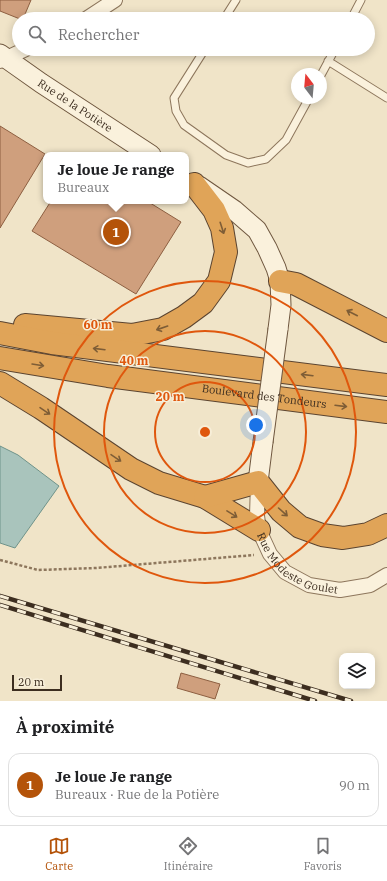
<!DOCTYPE html>
<html lang="fr">
<head>
<meta charset="utf-8">
<style>
  :root { --surface:#fff; --page:#f2f2f2; --text:#202124; --muted:#757577; --line:#e0e0e0; --accent:#b45309 }
  body { margin:0; font-family:"IBM Plex Serif",serif; background:var(--page); color:var(--text) }
  .controls { position:absolute; right:12px; bottom:12px; display:grid; overflow:hidden; border-radius:8px; box-shadow:0 2px 10px #0003 }
  .controls button { width:36px; height:36px; display:grid; place-items:center; padding:0; border:0; border-bottom:1px solid var(--line); background:var(--surface); color:var(--text); font:20px sans-serif }
  .compass { position:absolute; left:291px; top:68px; width:36px; height:36px; border-radius:50%; background:var(--surface); box-shadow:0 2px 10px #0003; rotate:344deg }
  .scale { position:absolute; left:12px; bottom:10px; width:50px; box-sizing:border-box; padding-left:4px; border:2px solid #3d2e20; border-top:0; font-size:11px; line-height:14px; white-space:nowrap; color:#3d2e20; -webkit-text-stroke:3px #f7eed8; paint-order:stroke }
  .you { position:absolute; left:256px; top:425px; width:14px; height:14px; margin:-10px; border:3px solid #fff; border-radius:50%; background:#1a73e8; box-shadow:0 0 0 6px #1a73e833 }
  .badge { display:grid; place-items:center; width:26px; height:26px; border-radius:50%; background:var(--accent); color:#fff; font-size:13px; font-weight:700 }
  .pin { position:absolute; translate:-50% -50%; border:2px solid #fff; box-shadow:0 1px 4px #0006 }
  .popup { position:absolute; left:43px; top:152px; width:146px; height:52px; box-sizing:border-box; display:grid; place-content:center; border-radius:8px; background:var(--surface); filter:drop-shadow(0 1px 3px #0005); font-size:13px; white-space:nowrap; color:var(--muted) }
  .popup b { font-size:15px; color:var(--text) }
  .popup::after { content:''; position:absolute; left:50%; top:100%; margin-left:-8px; border:8px solid transparent; border-top-color:var(--surface) }
  .list { margin:0; padding:0; list-style:none }
  h2 { display:flex; justify-content:space-between; align-items:center; height:52px; margin:0; padding:0 16px; font-size:17px }
  h2 small { font-size:13px; font-weight:400; color:var(--muted) }
  .list li { display:grid; grid-template-columns:26px 1fr auto; gap:12px; align-items:center; box-sizing:border-box; height:64px; margin:0 8px 8px; padding:0 8px; border:1px solid var(--line); border-radius:12px }
  .list b { display:block; font-size:15px; white-space:nowrap }
  .list p { margin:0; font-size:13px; white-space:nowrap; color:var(--muted) }
  .list em { font-size:13px; font-style:normal; color:var(--muted) }
  .icon { flex:none; width:22px; height:22px; fill:none; stroke:currentColor; stroke-width:2; stroke-linecap:round; stroke-linejoin:round }
  .map { position:relative; flex:none; width:387px; height:701px; overflow:hidden }
  .search { position:absolute; background:var(--surface); box-shadow:0 2px 10px #0003; left:12px; right:12px; top:12px; height:44px; display:flex; align-items:center; gap:10px; box-sizing:border-box; padding:0 14px; border-radius:22px; color:var(--muted); font-size:15px }
  .sheet { height:124px; background:var(--surface) }
  nav { display:flex; justify-content:space-around; align-items:center; box-sizing:border-box; height:56px; border-top:1px solid var(--line); background:var(--surface); font-size:11px; color:var(--muted) }
  nav a { display:grid; justify-items:center; gap:2px }
  nav .on { color:var(--accent) }
  .map>svg:first-child { display:block }
</style>
</head>
<body>
<div class="map">
<svg width="387" height="701" viewBox="0 0 387 701">
  <rect width="100%" height="100%" fill="#f0e4c8"/>
  <path fill="#a9c4bc" stroke="#6f938a" d="M0,446L18,455L59,486L15,548L0,543Z"/>
  <path fill="#cf9f7d" stroke="#8d5f41" d="M0,0H31L23,19H20L0,11Z
    M0,126L45,154L0,228Z
    M51,201H147L181,222L136,294L32,231Z
    M181,673L220,684L215,699L177,688Z"/>
  <g fill="none" stroke-linecap="round" stroke-linejoin="round">
    <defs>
      <path id="lane" d="M224,19L236,0
        M351,19L361,0
        M205,49L174,98L176,111L184,125L226,155L248,163L266,159L286,140L309,98
        M328,61L387,98
        M321,75L335,49"/>
      <g id="street">
        <path d="M86,19L115,0"/>
        <path d="M0,61L26,49"/>
        <path id="s1" d="M258,482L257,516L259,530L270,554L285,572L309,585L340,590L370,585L387,575"/>
      </g>
      <g id="secondary">
        <path id="s2" d="M0,54L41,83L151,155"/>
        <path d="M199,186L234,210L257,230L267,248L276,268L280,281L281,305L278,329"/>
        <path d="M258,482L263,442"/>
      </g>
      <g id="highway">
        <path d="M280,281L296,284L387,331"/>
        <path d="M25,325L132,335L163,329L184,317L203,303L219,281L226,252L222,228L214,210L194,184"/>
        <path d="M0,333L52,343L387,385"/>
        <path id="s3" d="M0,358L108,376L387,412"/>
        <path d="M0,383L41,408L131,469L159,483L205,497L259,530"/>
        <path d="M205,497L258,482L281,511L300,527L322,535L343,538L368,534L387,525"/>
      </g>
    </defs>
    <use href="#lane" stroke="#8d765c" stroke-width="9"/>
    <use href="#street" stroke="#8d765c" stroke-width="16"/>
    <use href="#secondary" stroke="#6f573f" stroke-width="21"/>
    <use href="#highway" stroke="#5b4430" stroke-width="24"/>
    <path stroke="#8d765c" stroke-width="2.5" stroke-dasharray="3 2" stroke-linecap="butt" d="M0,560L38,570L96,568L254,555"/>
    <use href="#lane" stroke="#faf1dc" stroke-width="7"/>
    <use href="#street" stroke="#faf1dc" stroke-width="14"/>
    <use href="#secondary" stroke="#faf1dc" stroke-width="19"/>
    <use href="#highway" stroke="#e0a458" stroke-width="22"/>
    <defs>
      <path id="rail" d="M0,596L351,701
        M0,605L315,701"/>
    </defs>
    <use href="#rail" stroke="#3d2e20" stroke-width="4.5"/>
    <use href="#rail" stroke="#f7eed8" stroke-width="3" stroke-dasharray="9" stroke-linecap="butt"/>
    <defs>
      <path id="secondary-bridge" d="M263,442L278,329"/>
    </defs>
    <use href="#secondary-bridge" stroke="#6f573f" stroke-width="21" stroke-linecap="butt"/>
    <use href="#secondary-bridge" stroke="#faf1dc" stroke-width="19"/>
  </g>
  <defs><path id="oneway-shaft" d="M-6 0H5M1.5-3L5.5 0L1.5 3" fill="none" stroke-width="1.6" stroke-linecap="round" stroke-linejoin="round"/></defs>
  <g stroke="#7e5d36">
    <use href="#oneway-shaft" transform="translate(222 228) rotate(72)"/>
    <use href="#oneway-shaft" transform="translate(352 313) rotate(-153)"/>
    <use href="#oneway-shaft" transform="translate(162 328) rotate(161)"/>
    <use href="#oneway-shaft" transform="translate(99 349) rotate(-173)"/>
    <use href="#oneway-shaft" transform="translate(38 365) rotate(9)"/>
    <use href="#oneway-shaft" transform="translate(307 375) rotate(-173)"/>
    <use href="#oneway-shaft" transform="translate(341 406) rotate(7)"/>
    <use href="#oneway-shaft" transform="translate(45 411) rotate(34)"/>
    <use href="#oneway-shaft" transform="translate(116 458) rotate(34)"/>
    <use href="#oneway-shaft" transform="translate(283 512) rotate(42)"/>
    <use href="#oneway-shaft" transform="translate(232 514) rotate(32)"/>
  </g>
  <g fill="none" stroke="#df570d" stroke-width="2">
    <circle cx="205" cy="432" r="50"/>
    <circle cx="205" cy="432" r="101"/>
    <circle cx="205" cy="432" r="151"/>
  </g>
  <g text-anchor="middle" dominant-baseline="central" stroke-width="3" stroke-linejoin="round" paint-order="stroke">
    <g font-size="11" fill="#3d2e20" stroke="#f7eed8">
      <text stroke="none"><textPath href="#s2" startOffset="91">Rue de la Potière</textPath></text>
      <text stroke="none"><textPath href="#s3" startOffset="267">Boulevard des Tondeurs</textPath></text>
      <text stroke="none"><textPath href="#s1" startOffset="103">Rue Modeste Goulet</textPath></text>
    </g>
  </g>
  <circle cx="205" cy="432" r="6" fill="#df570d" stroke="#f7eed8" stroke-width="2"/>
  <g font-size="12" text-anchor="middle" font-weight="bold" fill="#df570d" stroke="#f7eed8" stroke-width="3" stroke-linejoin="round" paint-order="stroke">
    <text x="98" y="329">60 m</text>
    <text x="134" y="365">40 m</text>
    <text x="170" y="401">20 m</text>
  </g>
</svg>
<div class="controls">
<button><svg class="icon" aria-label="layers" viewBox="0 0 24 24"><path d="M12 4l9 5-9 5-9-5zM3 14l9 5 9-5"/></svg></button>
</div>
<svg class="compass" viewBox="-18 -18 36 36"><path d="M0-13l5 13h-10z" fill="#e53935"/><path d="M0 13l5-13h-10z" fill="#757577"/></svg>
<div class="scale">20 m</div>
<div class="you"></div>
<div class="pin badge" style="left:116px;top:232px">1</div>
<div class="popup"><b>Je loue Je range</b>Bureaux</div>
<div class="search"><svg class="icon" aria-label="search" viewBox="0 0 24 24"><circle cx="10" cy="10" r="6"/><path d="M15 15l6 6"/></svg>Rechercher</div>
</div>
<section class="sheet">
<h2>À proximité<small></small></h2>
<ul class="list">
<li><span class="badge">1</span><div><b>Je loue Je range</b><p>Bureaux · Rue de la Potière</p></div><em>90 m</em></li>
</ul>
</section>
<nav>
<a class="on"><svg class="icon" aria-label="map" viewBox="0 0 24 24"><path d="M3 6l6-2 6 2 6-2v14l-6 2-6-2-6 2zM9 4v14M15 6v14"/></svg>Carte</a>
<a><svg class="icon" aria-label="directions" viewBox="0 0 24 24"><path d="M12 3l9 9-9 9-9-9zM9 14v-3h6M13 9l2 2-2 2"/></svg>Itinéraire</a>
<a><svg class="icon" aria-label="saved" viewBox="0 0 24 24"><path d="M7 4h10v16l-5-4-5 4z"/></svg>Favoris</a>
</nav>
</body>
</html>
